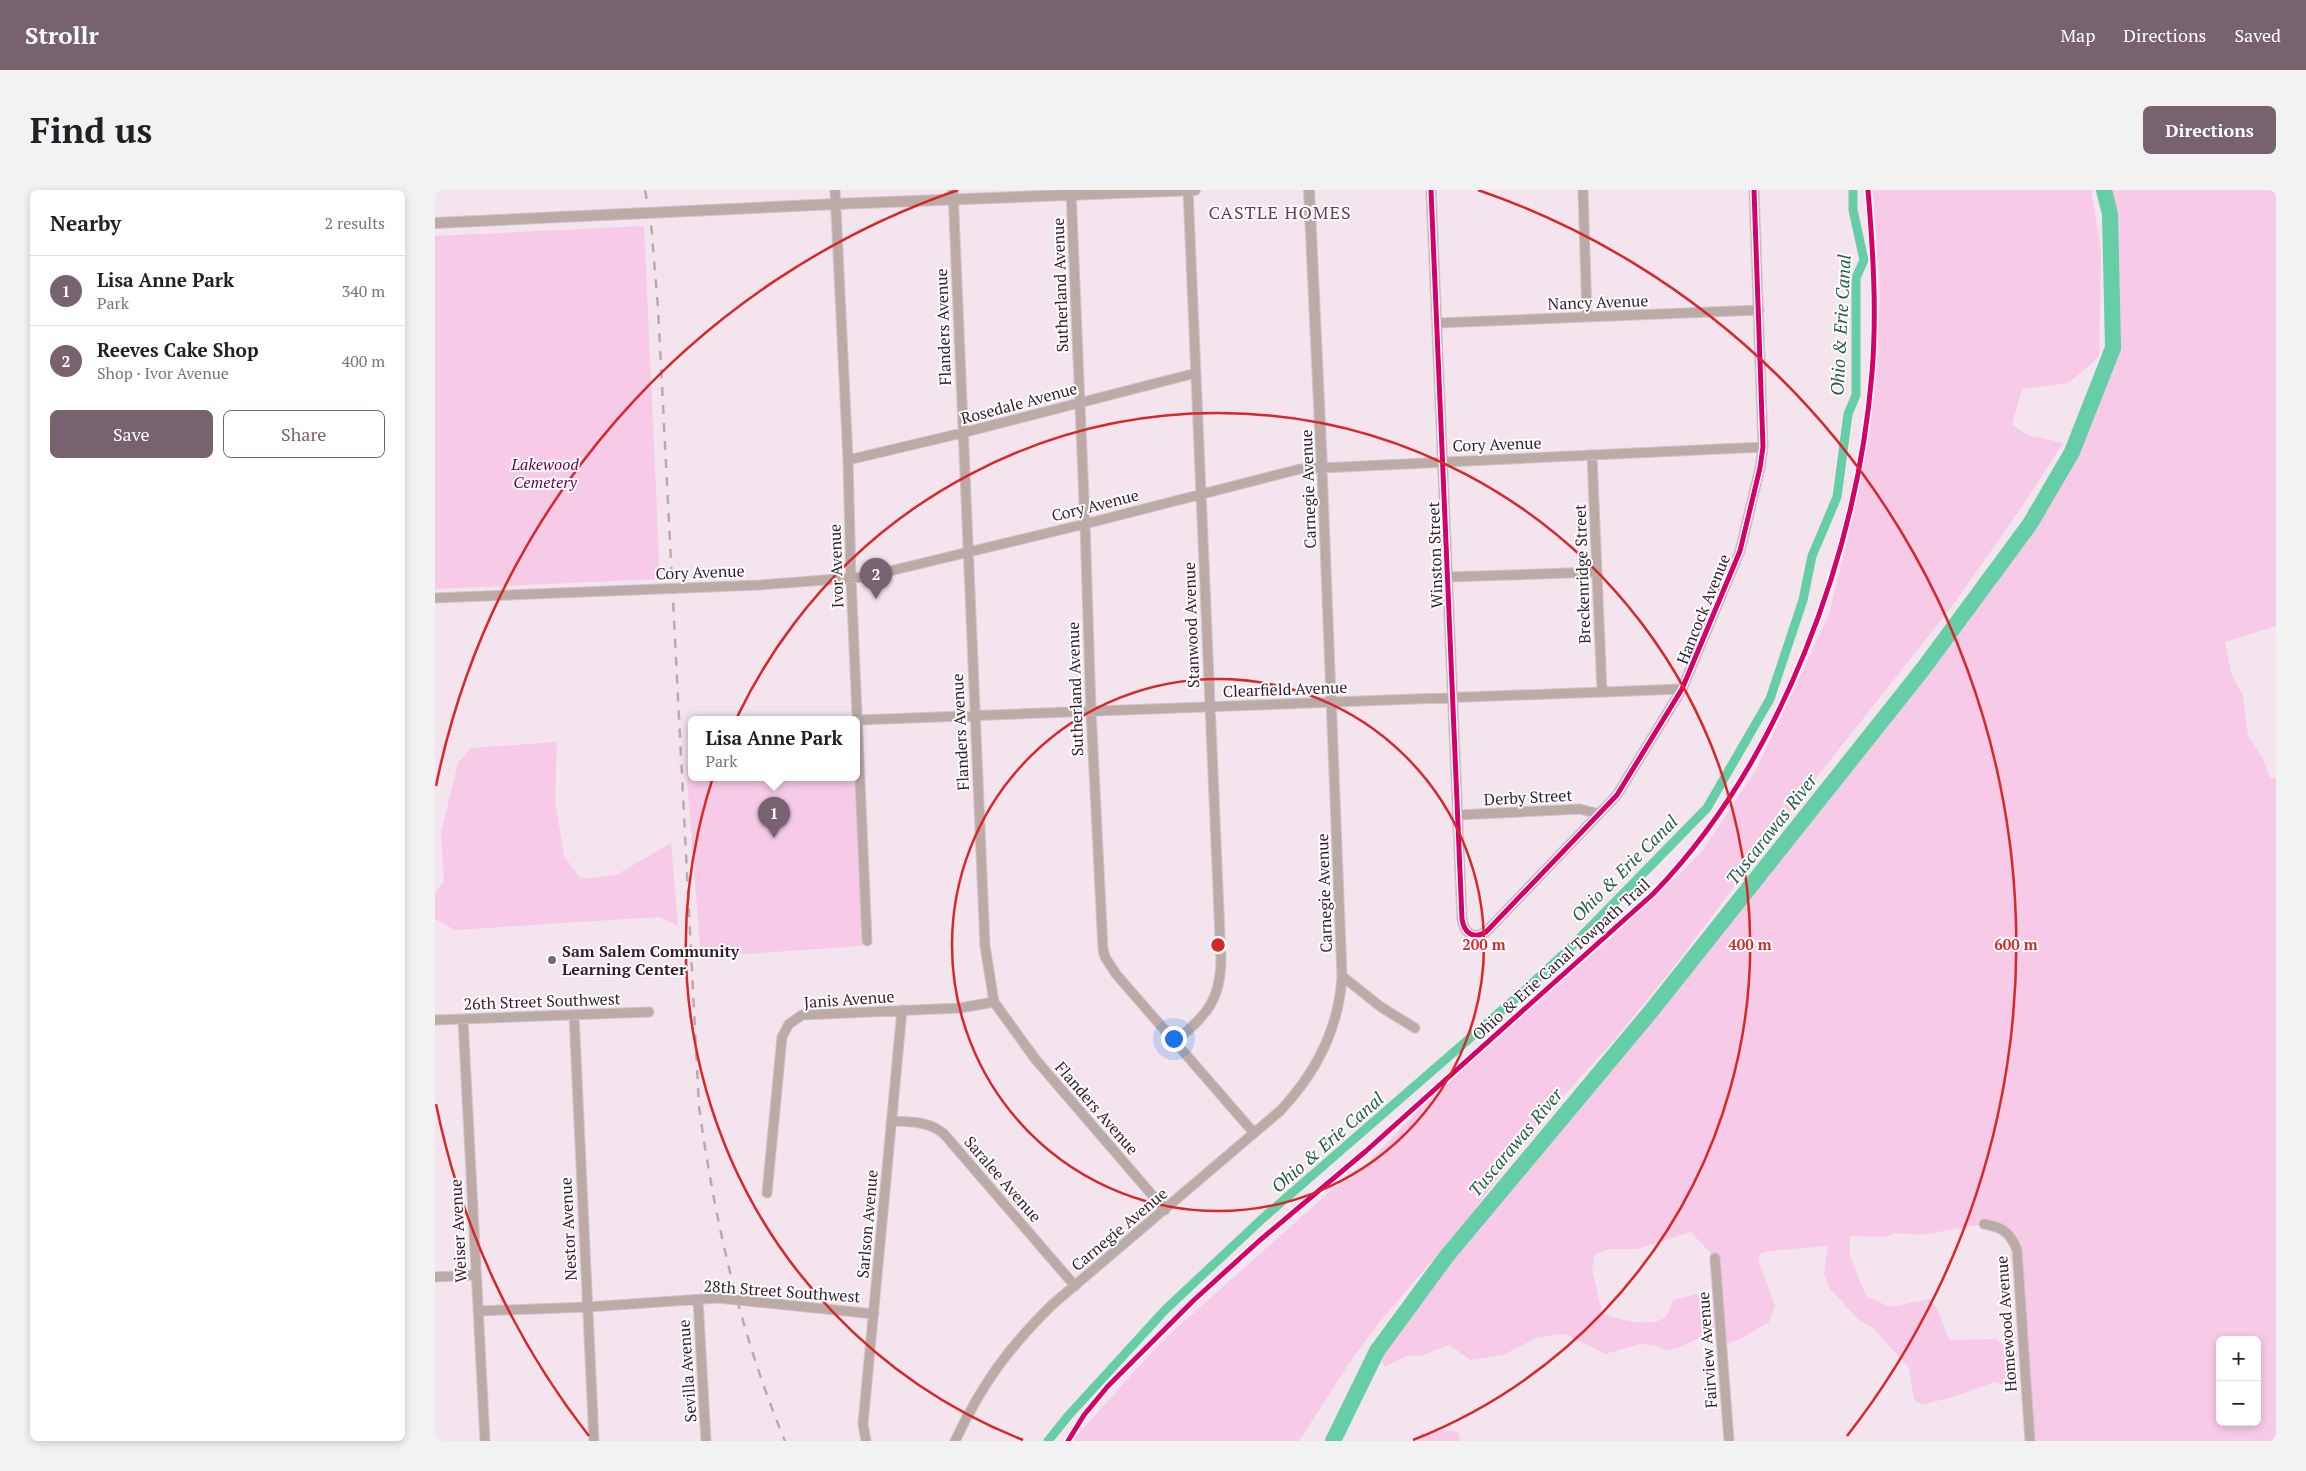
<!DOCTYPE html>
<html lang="en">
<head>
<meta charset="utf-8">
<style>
  :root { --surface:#fff; --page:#f2f2f2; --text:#202124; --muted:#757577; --line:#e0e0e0; --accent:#786270 }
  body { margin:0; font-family:"PT Serif",serif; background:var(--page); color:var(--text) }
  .controls { position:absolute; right:15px; bottom:15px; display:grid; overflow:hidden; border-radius:8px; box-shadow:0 2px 8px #0003 }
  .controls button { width:45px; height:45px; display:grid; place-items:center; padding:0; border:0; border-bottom:1px solid var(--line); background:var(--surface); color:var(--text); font:25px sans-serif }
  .you { position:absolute; left:738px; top:848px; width:18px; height:18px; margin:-12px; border:4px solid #fff; border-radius:50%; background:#1a73e8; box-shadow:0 0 0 8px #1a73e833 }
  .badge { display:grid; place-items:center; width:32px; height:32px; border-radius:50%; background:var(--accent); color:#fff; font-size:16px; font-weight:700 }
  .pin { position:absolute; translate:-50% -41px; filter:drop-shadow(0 1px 2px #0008) }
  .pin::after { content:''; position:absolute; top:26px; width:18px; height:15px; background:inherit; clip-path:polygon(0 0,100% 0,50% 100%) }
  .popup { position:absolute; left:253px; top:526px; width:172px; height:65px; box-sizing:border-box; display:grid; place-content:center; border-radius:8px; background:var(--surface); filter:drop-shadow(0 1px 4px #0005); font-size:16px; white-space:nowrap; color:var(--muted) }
  .popup b { font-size:19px; color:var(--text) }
  .popup::after { content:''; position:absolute; left:50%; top:100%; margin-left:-10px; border:10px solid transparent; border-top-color:var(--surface) }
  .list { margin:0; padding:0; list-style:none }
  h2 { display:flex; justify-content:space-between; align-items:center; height:65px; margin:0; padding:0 20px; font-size:21px }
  h2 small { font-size:16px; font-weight:400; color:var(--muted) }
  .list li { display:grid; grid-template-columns:32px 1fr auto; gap:15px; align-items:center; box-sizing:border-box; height:70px; padding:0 20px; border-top:1px solid var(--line) }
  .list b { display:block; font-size:19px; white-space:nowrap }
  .list p { margin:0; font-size:16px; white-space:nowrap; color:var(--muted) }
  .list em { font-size:16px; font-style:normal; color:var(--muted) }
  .actions { display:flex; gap:10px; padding:15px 20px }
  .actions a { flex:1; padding:11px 0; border:1px solid var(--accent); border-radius:8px; text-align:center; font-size:18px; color:var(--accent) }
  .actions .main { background:var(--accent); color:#fff }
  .map { position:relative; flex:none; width:1841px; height:1251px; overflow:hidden; border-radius:8px }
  header { display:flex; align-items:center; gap:30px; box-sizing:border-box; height:70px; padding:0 25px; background:var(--accent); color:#fff }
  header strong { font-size:24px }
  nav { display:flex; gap:28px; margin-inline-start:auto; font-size:18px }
  .intro { display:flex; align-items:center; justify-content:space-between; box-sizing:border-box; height:120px; padding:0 30px }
  h1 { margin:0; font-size:35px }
  .button { padding:12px 22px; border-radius:8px; background:var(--accent); color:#fff; font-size:18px; font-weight:700 }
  main { display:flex; gap:30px; padding:0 30px }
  aside { flex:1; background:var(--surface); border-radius:8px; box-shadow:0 2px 8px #0003 }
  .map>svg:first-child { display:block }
</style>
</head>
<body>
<header>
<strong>Strollr</strong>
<nav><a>Map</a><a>Directions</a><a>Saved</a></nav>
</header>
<div class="intro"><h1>Find us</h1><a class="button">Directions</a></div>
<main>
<aside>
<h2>Nearby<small>2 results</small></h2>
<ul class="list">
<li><span class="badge">1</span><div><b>Lisa Anne Park</b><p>Park</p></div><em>340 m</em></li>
<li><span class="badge">2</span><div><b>Reeves Cake Shop</b><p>Shop · Ivor Avenue</p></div><em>400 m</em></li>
</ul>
<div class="actions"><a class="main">Save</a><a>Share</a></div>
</aside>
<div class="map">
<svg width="1841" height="1251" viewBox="0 0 1841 1251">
  <rect width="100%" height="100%" fill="#f3e4ee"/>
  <path fill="#f7cae7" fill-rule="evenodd" d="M1438,0H1656L1666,63L1664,167L1633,193L1587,199L1577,234L1592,245L1628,253L1590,312L1518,415L1362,612L1245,769L1180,849L1099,939L1034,1027L943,1134L915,1172L864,1251H637L726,1152L899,998L924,982L1011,891L1185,740L1266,663L1322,578L1394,424L1413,347L1435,230L1445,107Z
    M1669,0H1841V436L1790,452L1796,483L1808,506L1813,546L1828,569L1835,588H1841V1251H1595L1578,1051L1549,1034L1485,1045L1461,1043L1449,1047L1415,1046V1066L1431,1106L1455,1117L1495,1109C1507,1122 1506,1135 1515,1150L1561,1149L1582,1164L1580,1198L1559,1192L1524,1205L1487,1215L1479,1209L1474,1178L1438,1138L1423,1129L1395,1099L1389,1084L1393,1056L1335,1061L1324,1064V1072L1340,1116L1334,1132L1305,1149L1287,1156L1280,1068L1256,1042L1202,1059H1175L1160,1064L1157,1079L1167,1123C1180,1129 1222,1140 1232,1125C1235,1121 1236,1114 1238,1110L1262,1104L1278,1121L1279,1141L1243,1158L1231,1160L1219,1155L1205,1154L1170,1164L1131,1144L1103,1147L1068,1165L1036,1170L1014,1155L985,1166H971L950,1177L942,1161L1488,479L1595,334L1637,262L1678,158L1675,24ZM1785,1150H1822V1232H1785Z
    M209,36L225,389L0,399V46Z
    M122,552L120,611L129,666L146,689L181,685L236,653L243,736L224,727L20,740L0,729V702L9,692L6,643L23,573L36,558Z
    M251,576H256V587H419L427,756L266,767Z
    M1008,1240L1023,1242L1025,1251H982L986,1244Z"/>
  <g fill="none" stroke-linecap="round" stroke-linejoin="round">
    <path stroke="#66cea6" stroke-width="9" d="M613,1251L633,1226L730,1120L828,1028L1089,801L1137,756L1272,618L1335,509L1368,410L1377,366L1402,307L1413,224L1421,205V88L1429,70L1418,20V0"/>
    <path stroke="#66cea6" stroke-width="16" d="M898,1251L942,1161L1011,1067L1217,820L1488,479L1595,334L1637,262L1678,158L1675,24L1669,0"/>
    <defs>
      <path id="minor" d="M400,0L413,270L416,388L432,751
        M518,0L550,756L559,812L601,870L730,1020
        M636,0L650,334L656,521L668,759L670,767L681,784L819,943
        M996,0L1027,729C1029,742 1037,750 1051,742L1182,605L1247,499L1305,361L1325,278L1328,257L1319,0
        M1148,0L1152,127
        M1003,133L1324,120
        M1157,265L1167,502
        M413,270L527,243L761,183
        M1013,387L1162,382
        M0,408L325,395L430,387L650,334L865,279L1328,257
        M423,530L1247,499
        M1023,625L1145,619L1164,624
        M907,786L946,817L980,838
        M139,825L159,1251
        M28,829L50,1251
        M0,830L214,822
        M740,852C771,824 785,813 786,770L753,0
        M457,931C476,932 494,931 509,944L640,1096
        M332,1003L347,847L354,834L367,825L525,818L559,812
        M1549,1034C1567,1037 1575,1042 1582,1060L1595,1251
        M1280,1068L1294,1251
        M0,1087L40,1085
        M263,1110L271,1251
        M43,1121L152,1117L283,1108L439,1124
        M431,1251L428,1234L467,820
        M520,1251C547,1194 573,1158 618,1114L845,921C881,883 904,838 907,786L887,278"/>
      <path id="tertiary" d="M874,0L887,278
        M0,33L401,14L760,0"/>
    </defs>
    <use href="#minor" stroke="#cfc2ca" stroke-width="11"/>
    <use href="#tertiary" stroke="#cfc2ca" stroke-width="12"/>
    <use href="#minor" stroke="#bcaaa6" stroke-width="9"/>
    <use href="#tertiary" stroke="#bcaaa6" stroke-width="10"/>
    <path stroke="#b9abad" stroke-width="2.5" stroke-dasharray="9 9" stroke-linecap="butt" d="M210,0L216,33L223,118L264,917C280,1032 305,1143 350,1251"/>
    <defs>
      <path id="cycleway" d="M996,0L1027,729C1029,742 1037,750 1051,742L1182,605L1247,499L1305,361L1325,278L1328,257L1319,0
        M633,1251L649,1225L673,1196L759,1110L824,1051L931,961L1218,704C1346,572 1422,364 1437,183C1442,122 1438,61 1433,0"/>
    </defs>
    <use href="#cycleway" stroke="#fff" stroke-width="8"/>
    <use href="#cycleway" stroke="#d6006c" stroke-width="5"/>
  </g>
  <g fill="none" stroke="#d62828" stroke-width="2.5">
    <circle cx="783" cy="755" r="266"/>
    <path d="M588 1250A532 532 0 1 1 978 1250"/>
    <path d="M154 1246A798 798 0 0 1 1 914M1 596A798 798 0 0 1 523 0M1043 0A798 798 0 0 1 1412 1246"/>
  </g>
  <circle fill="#786270" stroke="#fff" stroke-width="2" cx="117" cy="770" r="5"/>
  <g text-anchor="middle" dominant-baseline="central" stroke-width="4" stroke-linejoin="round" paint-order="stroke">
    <g font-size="16" fill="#351c2c" stroke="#fff">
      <text transform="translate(625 95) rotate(-92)">Sutherland Avenue</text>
      <text transform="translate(1163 112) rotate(-2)">Nancy Avenue</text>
      <text transform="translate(508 137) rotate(-92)">Flanders Avenue</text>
      <text transform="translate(584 213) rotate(-15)">Rosedale Avenue</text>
      <text transform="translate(1062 254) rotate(-2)">Cory Avenue</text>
      <text transform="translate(873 299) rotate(-92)">Carnegie Avenue</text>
      <text transform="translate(660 315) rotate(-14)">Cory Avenue</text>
      <text transform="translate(1000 365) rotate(-92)">Winston Street</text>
      <text transform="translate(401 376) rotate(-92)">Ivor Avenue</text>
      <text transform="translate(265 382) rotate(-2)">Cory Avenue</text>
      <text transform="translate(1147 384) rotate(-92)">Breckenridge Street</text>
      <text transform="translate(1268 419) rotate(-68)">Hancock Avenue</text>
      <text transform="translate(756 435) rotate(-92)">Stanwood Avenue</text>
      <text transform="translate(640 499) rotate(-92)">Sutherland Avenue</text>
      <text transform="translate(850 499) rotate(-2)">Clearfield Avenue</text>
      <text transform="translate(525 542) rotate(-93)">Flanders Avenue</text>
      <text transform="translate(1093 607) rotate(-3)">Derby Street</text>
      <text transform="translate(889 703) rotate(-92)">Carnegie Avenue</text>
      <text transform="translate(1126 769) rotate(-42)">Ohio &amp; Erie Canal Towpath Trail</text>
      <text transform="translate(414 809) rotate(-4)">Janis Avenue</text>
      <text transform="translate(107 811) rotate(-2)">26th Street Southwest</text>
      <text transform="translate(662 918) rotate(49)">Flanders Avenue</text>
      <text transform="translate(568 989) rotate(49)">Saralee Avenue</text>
      <text transform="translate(432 1034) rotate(-85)">Sarlson Avenue</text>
      <text transform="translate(133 1039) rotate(-93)">Nestor Avenue</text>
      <text transform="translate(684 1039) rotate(-40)">Carnegie Avenue</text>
      <text transform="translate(23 1041) rotate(-93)">Weiser Avenue</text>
      <text transform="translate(347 1101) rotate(4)">28th Street Southwest</text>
      <text transform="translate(1571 1134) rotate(-94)">Homewood Avenue</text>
      <text transform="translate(1272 1160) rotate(-94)">Fairview Avenue</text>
      <text transform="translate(252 1181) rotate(-94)">Sevilla Avenue</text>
    </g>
    <g font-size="16" font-style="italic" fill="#660250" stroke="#fff">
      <text x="110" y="274">Lakewood<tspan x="110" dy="18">Cemetery</tspan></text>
    </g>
    <g font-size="16" font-weight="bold" fill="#351c2c" stroke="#fff" text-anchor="start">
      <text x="127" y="761">Sam Salem Community<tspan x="127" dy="18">Learning Center</tspan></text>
    </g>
    <g font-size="18" letter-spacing="1" fill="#6f395e" stroke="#fff">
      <text x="845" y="22">CASTLE HOMES</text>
    </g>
    <g font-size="18" font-style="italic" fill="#265e44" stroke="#fff">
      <text transform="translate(1405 135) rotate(-87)">Ohio &amp; Erie Canal</text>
      <text transform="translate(1336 639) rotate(-52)">Tuscarawas River</text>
      <text transform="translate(1189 678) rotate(-45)">Ohio &amp; Erie Canal</text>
      <text transform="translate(892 952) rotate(-41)">Ohio &amp; Erie Canal</text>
      <text transform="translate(1080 952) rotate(-50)">Tuscarawas River</text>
    </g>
  </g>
  <circle cx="783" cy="755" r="8" fill="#d62828" stroke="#fff" stroke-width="2.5"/>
  <g font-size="15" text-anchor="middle" font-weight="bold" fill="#d62828" stroke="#fff" stroke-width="4" stroke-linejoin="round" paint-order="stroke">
    <text x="1049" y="760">200 m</text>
    <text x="1315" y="760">400 m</text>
    <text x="1581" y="760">600 m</text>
  </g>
</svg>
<div class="controls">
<button>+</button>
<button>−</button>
</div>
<div class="you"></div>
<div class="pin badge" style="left:339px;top:648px">1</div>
<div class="popup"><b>Lisa Anne Park</b>Park</div>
<div class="pin badge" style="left:441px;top:409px">2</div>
</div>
</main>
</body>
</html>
